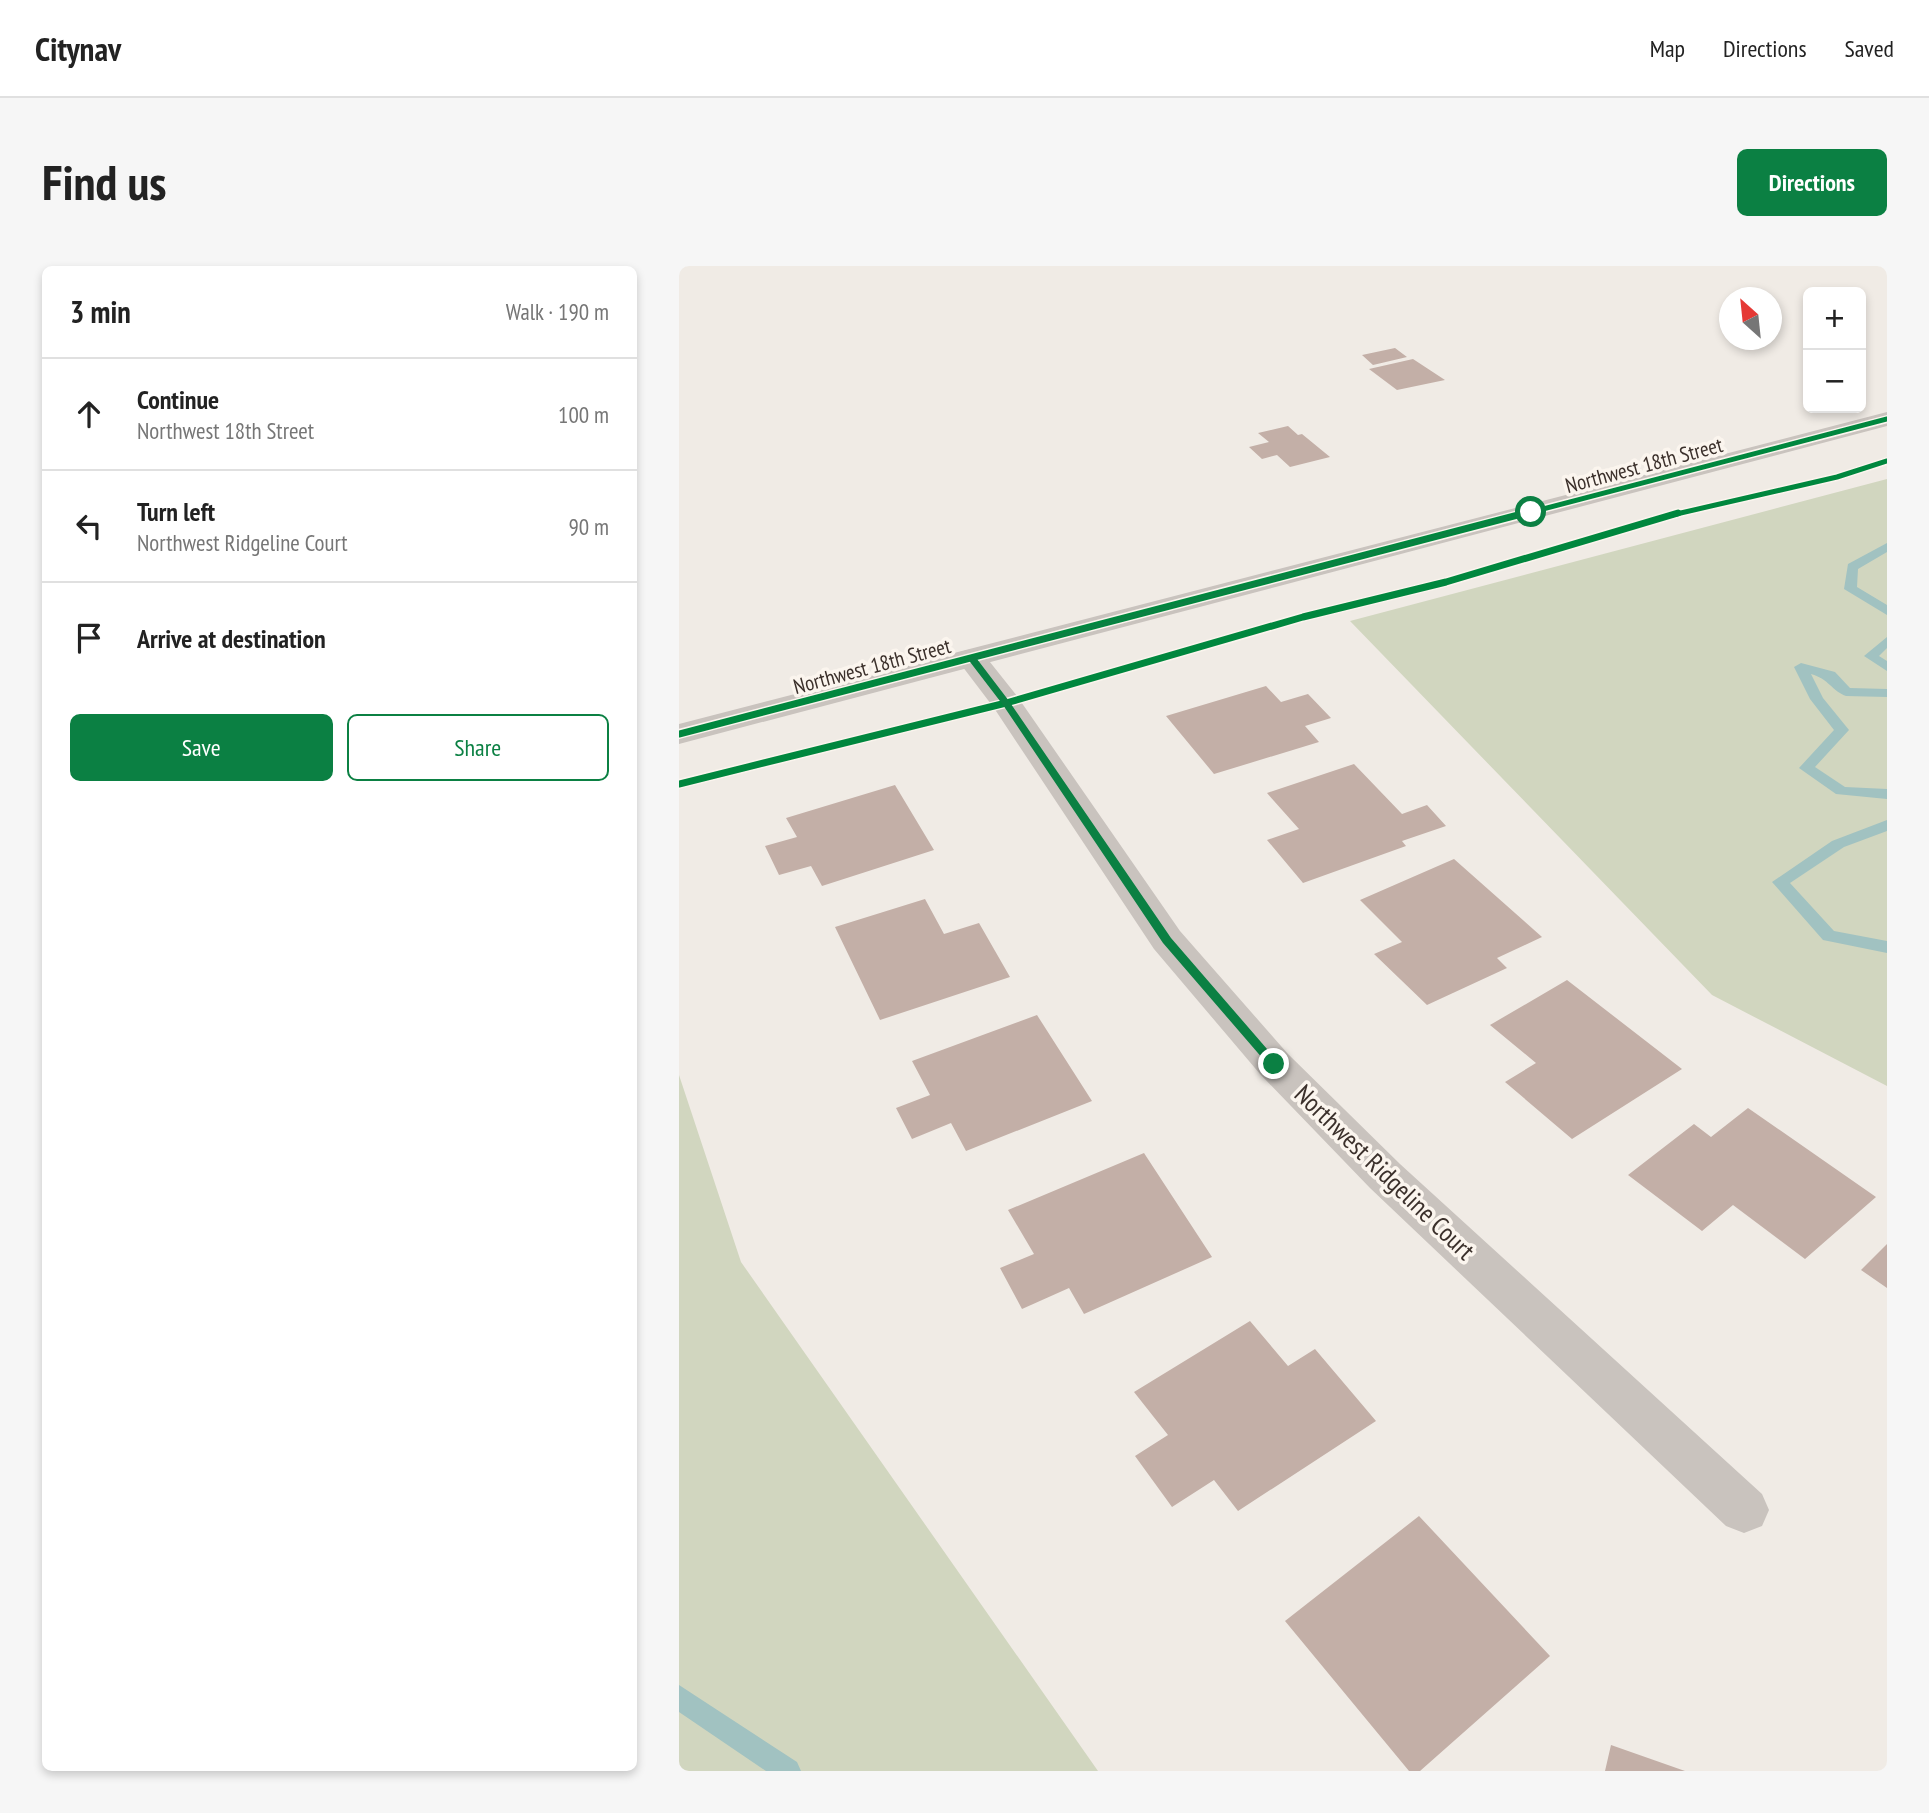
<!DOCTYPE html>
<html lang="en">
<head>
<meta charset="utf-8">
<style>
  :root { --surface:#fff; --page:#f6f6f6; --text:#222; --muted:#767676; --line:#e0e0e0; --accent:#0b8043 }
  body { margin:0; font-family:"PT Sans Narrow",sans-serif; background:var(--page); color:var(--text) }
  .controls { position:absolute; right:21px; top:21px; display:grid; overflow:hidden; border-radius:10px; box-shadow:0 4px 10px #0003 }
  .controls button { width:63px; height:63px; display:grid; place-items:center; padding:0; border:0; border-bottom:2px solid var(--line); background:var(--surface); color:var(--text); font:35px sans-serif }
  .compass { position:absolute; left:1040px; top:21px; width:63px; height:63px; border-radius:50%; background:var(--surface); box-shadow:0 4px 10px #0003; rotate:333deg }
  .stop { position:absolute; width:21px; height:21px; margin:-16px; border:5px solid #0b8043; border-radius:50%; background:#fff }
  .stop.end { background:#0b8043; border-color:#fff; box-shadow:0 2px 7px #0008 }
  .list { margin:0; padding:0; list-style:none }
  h2 { display:flex; justify-content:space-between; align-items:center; height:91px; margin:0; padding:0 28px; font-size:30px }
  h2 small { font-size:23px; font-weight:400; color:var(--muted) }
  .list li { display:grid; grid-template-columns:46px 1fr auto; gap:21px; align-items:center; box-sizing:border-box; height:112px; padding:0 28px; border-top:2px solid var(--line) }
  .list b { display:block; font-size:26px; white-space:nowrap }
  .list p { margin:0; font-size:23px; white-space:nowrap; color:var(--muted) }
  .list em { font-size:23px; font-style:normal; color:var(--muted) }
  .actions { display:flex; gap:14px; padding:21px 28px }
  .actions a { flex:1; padding:16px 0; border:2px solid var(--accent); border-radius:10px; text-align:center; font-size:24px; color:var(--accent) }
  .actions .main { background:var(--accent); color:#fff }
  .icon { flex:none; width:38px; height:38px; fill:none; stroke:currentColor; stroke-width:2; stroke-linecap:round; stroke-linejoin:round }
  .map { position:relative; flex:none; width:1208px; height:1505px; overflow:hidden; border-radius:10px }
  header { display:flex; align-items:center; gap:42px; box-sizing:border-box; height:98px; padding:0 35px; background:var(--surface); border-bottom:2px solid var(--line) }
  header strong { font-size:33px }
  nav { display:flex; gap:38px; margin-inline-start:auto; font-size:24px }
  .intro { display:flex; align-items:center; justify-content:space-between; box-sizing:border-box; height:168px; padding:0 42px }
  h1 { margin:0; font-size:49px }
  .button { padding:18px 32px; border-radius:10px; background:var(--accent); color:#fff; font-size:24px; font-weight:700 }
  main { display:flex; gap:42px; padding:0 42px }
  aside { flex:1; background:var(--surface); border-radius:10px; box-shadow:0 4px 10px #0003 }
  .map>svg:first-child { display:block }
</style>
</head>
<body>
<header>
<strong>Citynav</strong>
<nav><a>Map</a><a>Directions</a><a>Saved</a></nav>
</header>
<div class="intro"><h1>Find us</h1><a class="button">Directions</a></div>
<main>
<aside>
<h2>3 min<small>Walk · 190 m</small></h2>
<ul class="list">
<li><svg class="icon" aria-label="ahead" viewBox="0 0 24 24"><path d="M12 20V5M6 11l6-6 6 6"/></svg><div><b>Continue</b><p>Northwest 18th Street</p></div><em>100 m</em></li>
<li><svg class="icon" aria-label="left" viewBox="0 0 24 24"><path d="M17 20v-9H6M10 6l-5 5 5 5"/></svg><div><b>Turn left</b><p>Northwest Ridgeline Court</p></div><em>90 m</em></li>
<li><svg class="icon" aria-label="arrive" viewBox="0 0 24 24"><path d="M6 21V4h12l-3 4 3 4H6"/></svg><div><b>Arrive at destination</b></div></li>
</ul>
<div class="actions"><a class="main">Save</a><a>Share</a></div>
</aside>
<div class="map">
<svg width="1208" height="1505" viewBox="0 0 1208 1505">
  <rect width="100%" height="100%" fill="#f0ebe5"/>
  <path fill="#d1d6bf" d="M1208,213V820L1033,729L671,355Z
    M0,809L62,996L419,1505H0Z"/>
  <g fill="none" stroke-linecap="round" stroke-linejoin="round">
    <path fill="#a1c2c1" fill-rule="evenodd" d="M1208,277V286L1179,303L1178,321L1208,339V349L1165,323L1169,298Z
      M1208,371V382L1200,390L1208,395V405L1185,390Z
      M1122,397L1156,406L1171,422L1208,423V431L1167,430C1153,425 1150,413 1132,408L1144,432L1170,464L1136,501L1166,521L1208,523V533L1157,528L1120,502L1155,464L1131,433L1115,401Z
      M1208,554V565L1165,581L1111,617L1155,665L1208,675V687L1144,674L1093,616L1153,575Z
      M0,1419L118,1496L122,1505H87L0,1446Z"/>
  </g>
  <path fill="#c3afa7" d="M716,82L728,91L694,99L683,89Z
    M734,93L766,114L718,124L690,103Z
    M609,160L619,169L623,168L651,191L611,201L598,189L583,193L570,181L590,176L579,167Z
    M587,420L602,436L629,428L652,452L626,460L640,476L535,508L487,450Z
    M675,498L723,548L748,539L767,560L723,575L727,580L624,617L588,574L620,563L588,527Z
    M216,519L255,584L143,620L132,600L100,609L86,580L118,571L107,552Z
    M775,593L863,671L818,692L828,702L748,739L695,688L723,676L681,634Z
    M246,633L265,668L300,657L331,711L201,754L156,661Z
    M888,714L1003,803L893,873L826,816L857,797L811,759Z
    M358,749L413,835L287,885L272,857L233,873L217,842L251,829L233,795Z
    M1069,842L1197,931L1126,993L1054,939L1023,965L949,909L1015,858L1032,871Z
    M465,887L533,991L405,1048L390,1022L343,1043L321,1002L355,988L329,944Z
    M1208,978V1022L1182,1004Z
    M571,1055L609,1100L636,1083L697,1155L559,1245L535,1214L493,1241L456,1190L489,1169L455,1126Z
    M740,1250L871,1390L741,1505H730L606,1355Z
    M932,1479L1006,1505H926Z"/>
  <g fill="none" stroke-linecap="round" stroke-linejoin="round">
    <path fill="#c9c3be" fill-rule="evenodd" d="M292,383L303,386L338,430L501,665L609,788L721,898L1083,1228L1090,1244L1083,1260L1065,1267L1047,1260L691,922L581,808L475,683L315,442L277,392L281,386Z"/>
    <path fill="#c9c3be" fill-rule="evenodd" d="M1208,146V160L0,478V458Z"/>
    <defs>
      <path id="cycleway-far1" d="M841,249L1208,153
        M993,249L1158,211L1208,195"/>
      <path id="cycleway" d="M0,468L847,247
        M0,518L327,437L624,351L767,316L999,247"/>
    </defs>
    <use href="#cycleway-far1" stroke="#fbf5ee" stroke-width="8"/>
    <use href="#cycleway" stroke="#fbf5ee" stroke-width="10"/>
    <use href="#cycleway-far1" stroke="#00873e" stroke-width="5"/>
    <use href="#cycleway" stroke="#00873e" stroke-width="7"/>
  </g>
  <path fill="#0b8043" d="M850,245L856,246L298,393L330,435L492,672L601,798L591,801L484,677L324,439L288,392Z"/>
  <g text-anchor="middle" dominant-baseline="central" stroke-width="7" stroke-linejoin="round" paint-order="stroke">
    <g font-size="21" fill="#3b302b" stroke="#fbf5ee">
      <text transform="translate(965 199) rotate(-15)">Northwest 18th Street</text>
      <text transform="translate(193 400) rotate(-15)">Northwest 18th Street</text>
    </g>
    <g font-size="26" fill="#3b302b" stroke="#fbf5ee">
      <text transform="translate(706 906) rotate(44)">Northwest Ridgeline Court</text>
    </g>
  </g>
</svg>
<div class="controls">
<button>+</button>
<button>−</button>
</div>
<svg class="compass" viewBox="-18 -18 36 36"><path d="M0-13l5 13h-10z" fill="#e53935"/><path d="M0 13l5-13h-10z" fill="#767676"/></svg>
<div class="stop" style="left:852px;top:246px"></div>
<div class="stop end" style="left:595px;top:798px"></div>
</div>
</main>
</body>
</html>
